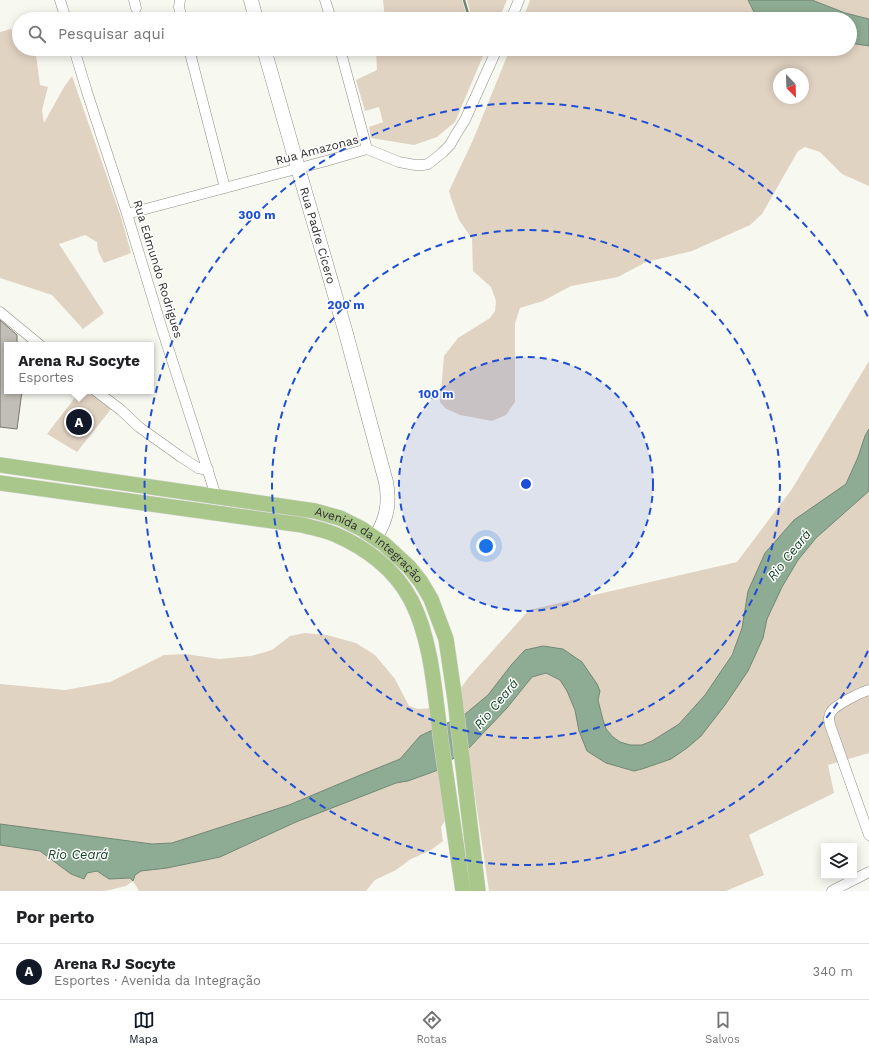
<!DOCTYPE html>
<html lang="pt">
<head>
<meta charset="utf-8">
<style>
  :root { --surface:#fff; --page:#f2f2f2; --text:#202124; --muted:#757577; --line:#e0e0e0; --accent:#111827 }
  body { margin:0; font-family:"Work Sans",sans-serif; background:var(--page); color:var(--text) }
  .controls { position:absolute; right:12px; bottom:12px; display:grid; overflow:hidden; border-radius:0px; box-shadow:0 2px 10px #0003 }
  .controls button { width:36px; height:36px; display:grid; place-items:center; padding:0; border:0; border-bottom:1px solid var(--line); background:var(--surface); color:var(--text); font:20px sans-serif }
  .compass { position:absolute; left:773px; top:68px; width:36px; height:36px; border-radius:50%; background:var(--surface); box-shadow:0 2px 10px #0003; rotate:157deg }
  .you { position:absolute; left:486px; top:546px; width:14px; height:14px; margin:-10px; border:3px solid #fff; border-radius:50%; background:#1a73e8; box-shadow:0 0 0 6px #1a73e833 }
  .badge { display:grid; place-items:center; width:26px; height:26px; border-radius:50%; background:var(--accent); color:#fff; font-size:13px; font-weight:700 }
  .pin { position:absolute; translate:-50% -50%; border:2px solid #fff; box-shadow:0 1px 4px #0006 }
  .popup { position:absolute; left:4px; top:342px; width:150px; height:52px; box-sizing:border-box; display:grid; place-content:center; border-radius:0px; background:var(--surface); filter:drop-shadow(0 1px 3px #0005); font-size:13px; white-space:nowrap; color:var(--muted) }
  .popup b { font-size:15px; color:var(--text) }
  .popup::after { content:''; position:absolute; left:50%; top:100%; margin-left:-8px; border:8px solid transparent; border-top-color:var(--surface) }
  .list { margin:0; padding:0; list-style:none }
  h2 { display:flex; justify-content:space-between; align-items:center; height:52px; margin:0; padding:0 16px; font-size:17px }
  h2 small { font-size:13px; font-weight:400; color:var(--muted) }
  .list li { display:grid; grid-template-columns:26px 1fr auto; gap:12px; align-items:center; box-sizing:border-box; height:56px; padding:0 16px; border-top:1px solid var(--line) }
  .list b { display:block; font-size:15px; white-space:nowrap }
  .list p { margin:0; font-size:13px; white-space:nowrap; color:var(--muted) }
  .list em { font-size:13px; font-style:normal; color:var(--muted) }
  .icon { flex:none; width:22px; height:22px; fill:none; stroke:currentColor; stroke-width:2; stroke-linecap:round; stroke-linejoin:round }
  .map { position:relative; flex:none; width:869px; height:891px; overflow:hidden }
  .search { position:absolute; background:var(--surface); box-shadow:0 2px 10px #0003; left:12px; right:12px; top:12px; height:44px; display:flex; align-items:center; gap:10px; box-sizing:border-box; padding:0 14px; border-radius:22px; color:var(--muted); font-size:15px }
  .sheet { height:108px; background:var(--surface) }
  nav { display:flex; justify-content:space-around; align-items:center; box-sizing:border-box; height:56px; border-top:1px solid var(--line); background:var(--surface); font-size:11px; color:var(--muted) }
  nav a { display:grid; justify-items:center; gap:2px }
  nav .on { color:var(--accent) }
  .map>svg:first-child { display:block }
</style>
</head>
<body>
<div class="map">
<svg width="869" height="891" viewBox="0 0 869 891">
  <rect width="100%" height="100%" fill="#f7f8f0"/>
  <path fill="#e1d3c2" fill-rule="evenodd" d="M383,0H462L467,17L469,19H385Z
    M467,0H507L499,19H473L471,15Z
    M530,0H748L756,16L762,19H523Z
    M812,0H869V19L845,13Z
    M11,29L19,36V49H32L36,55L40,85L48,87L42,110L44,123L64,87L72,76L121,217L131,253L104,263L98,251L97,242L85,235L59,244L104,313L83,329L52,295L0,278V32Z
    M850,43L869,46V186L842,174L820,152L805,147L798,151L762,214L750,225L692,251L646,262L618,277L571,286L543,301L520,308L515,323V402L506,415L492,421L460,415L445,408L440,402L444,356L458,338L490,318L495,311L496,301L491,287L473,271L472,239L459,220L451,198L449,191L473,140L510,49H850ZM779,74H803V98H779Z
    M376,49H486L455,122L437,137L414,145L371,138L369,127L383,122L379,107L365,111L356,80L377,70Z
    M869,361V429L865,436L858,457L846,484L825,500L748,591L742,628L731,655L705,695L679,724L652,741L642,745H630L620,742L613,737L606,729L603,720L598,700L600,691L582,662L563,649L543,646L525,650L512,664L488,695L464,715L460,689L469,677L529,610L737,562L792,489Z
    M80,391H88L111,409L77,452L47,434Z
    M869,491V753L828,765L834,793L749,835L764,875L726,891H489L468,749L507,708L532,677L546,673L560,680L567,691L575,710L579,731L587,751L606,763L634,771L642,769L671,759L763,638L767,619L782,587L798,560L816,538Z
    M305,633L327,635L356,643L375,655L395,679L409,706L418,709L432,708L434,730L420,736L400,759L358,776L289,805L172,843L152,844L0,824V684L65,690L110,682L164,655L186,654L219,659L251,656L272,650L290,636Z
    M438,770L446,819L441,827L443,841L431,850L411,859L396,870L375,880L366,891H139L133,881L126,886L105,891H0V845L40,851L71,874L84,879L87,872L97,871L109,879L135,875L141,871L167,868L220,857L296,822L396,783L408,781Z"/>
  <path fill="#8eab93" stroke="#718674" d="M748,0H812L845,13L869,19V46L850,43V19H762L756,16Z
    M869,429V491L816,538L798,560L782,587L767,619L763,638L748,671L725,705L701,736L687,748L671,759L642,769L634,771L606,763L587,751L579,731L575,710L567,691L560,680L546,673L532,677L507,708L468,749L442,766L438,770L408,781L396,783L296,822L220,857L167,868L141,871L135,875L133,881L130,878L109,879L97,871L87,873L84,879L71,874L40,851L0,845V824L152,844L172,843L289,805L358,776L400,759L420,736L464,715L488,695L512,664L525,650L543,646L563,649L582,662L597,684L600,691L598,700L603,720L606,729L613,737L620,742L630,745H642L652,741L679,724L705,695L732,655L742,628L748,591L765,553L794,520L846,484L858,457L865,436Z"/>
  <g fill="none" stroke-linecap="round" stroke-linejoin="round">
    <path stroke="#718674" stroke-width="2.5" d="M464,0L469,17L472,19"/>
  </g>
  <path fill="#c1beb7" stroke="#78766f" d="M0,320L17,335V345H7V391H22L17,429L0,427Z"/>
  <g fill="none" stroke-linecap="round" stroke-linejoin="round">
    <defs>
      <path id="street" d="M60,0L66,19
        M134,0L136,8
        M180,0L179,7L182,19
        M325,0L331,19
        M511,19L519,0
        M74,49L87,92L127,214L162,329L216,496
        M189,49L225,188
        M340,49L367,149
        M127,214L326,161L367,149L399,162L415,165H423L428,164L442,153L450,145L455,136L465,120L497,49
        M0,312L40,345
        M96,391L121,410L139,427L181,457L198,468L203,469H208
        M869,690C861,692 835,705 831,712C828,716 829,720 830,725L869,835
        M832,891L869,872"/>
      <g id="secondary">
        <path d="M251,0L256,19"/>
        <path id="s1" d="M264,49L298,168L320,243L345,330L386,482C390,503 387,519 375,538"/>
      </g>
      <g id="primary">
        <path id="s2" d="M0,465L315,511L340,518L362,529L384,544L409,567L421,582L431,599L446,639L455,700L478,891"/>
        <path d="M0,483L302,525C313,528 324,530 334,534C365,547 395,569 411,600C432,640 435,696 441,741C448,791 456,841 463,891"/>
      </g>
    </defs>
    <use href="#street" stroke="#8e8f88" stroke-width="11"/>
    <use href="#secondary" stroke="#8e8f88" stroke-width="15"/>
    <use href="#primary" stroke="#d5d5d5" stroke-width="16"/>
    <use href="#street" stroke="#fff" stroke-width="10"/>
    <use href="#secondary" stroke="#fff" stroke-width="14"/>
    <use href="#primary" stroke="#a9c78b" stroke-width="15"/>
  </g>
  <circle cx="526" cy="484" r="127" fill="#1d4ed8" fill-opacity=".12"/>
  <g fill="none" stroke="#1d4ed8" stroke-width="2" stroke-dasharray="7 5">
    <circle cx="526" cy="484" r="127"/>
    <circle cx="526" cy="484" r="254"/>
    <path d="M868 651A381 381 0 1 1 868 317"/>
  </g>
  <g text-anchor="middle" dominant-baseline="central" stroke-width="3" stroke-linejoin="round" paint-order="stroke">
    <g font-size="12" fill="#2e2e2b" stroke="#fff">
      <text transform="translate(317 150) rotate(-15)">Rua Amazonas</text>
      <text stroke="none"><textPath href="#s1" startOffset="194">Rua Padre Cícero</textPath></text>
      <text transform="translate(158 269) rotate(73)">Rua Edmundo Rodrigues</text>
      <text stroke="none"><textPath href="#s2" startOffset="383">Avenida da Integração</textPath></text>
    </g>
    <g font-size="13" font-style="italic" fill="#144423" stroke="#fff">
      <text transform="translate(789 555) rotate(-51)">Rio Ceará</text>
      <text transform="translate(496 704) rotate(-50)">Rio Ceará</text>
      <text x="78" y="854">Rio Ceará</text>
    </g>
  </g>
  <circle cx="526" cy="484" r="6" fill="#1d4ed8" stroke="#fff" stroke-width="2"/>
  <g font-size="12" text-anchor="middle" font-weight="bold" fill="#1d4ed8" stroke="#fff" stroke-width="3" stroke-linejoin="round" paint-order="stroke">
    <text x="257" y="219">300 m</text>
    <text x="346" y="309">200 m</text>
    <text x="436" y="398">100 m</text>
  </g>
</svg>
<div class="controls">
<button><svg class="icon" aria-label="layers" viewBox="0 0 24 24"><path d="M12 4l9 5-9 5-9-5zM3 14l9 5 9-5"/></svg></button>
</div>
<svg class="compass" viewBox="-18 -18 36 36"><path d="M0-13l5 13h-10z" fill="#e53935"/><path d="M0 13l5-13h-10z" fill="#757577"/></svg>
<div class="you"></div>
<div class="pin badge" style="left:79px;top:422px">A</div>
<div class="popup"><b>Arena RJ Socyte</b>Esportes</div>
<div class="search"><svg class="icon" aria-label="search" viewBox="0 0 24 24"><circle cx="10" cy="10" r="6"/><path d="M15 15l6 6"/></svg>Pesquisar aqui</div>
</div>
<section class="sheet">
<h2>Por perto<small></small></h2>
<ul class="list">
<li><span class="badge">A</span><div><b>Arena RJ Socyte</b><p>Esportes · Avenida da Integração</p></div><em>340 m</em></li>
</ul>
</section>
<nav>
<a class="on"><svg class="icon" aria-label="map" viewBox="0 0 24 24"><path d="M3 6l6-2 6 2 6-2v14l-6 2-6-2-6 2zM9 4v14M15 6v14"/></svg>Mapa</a>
<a><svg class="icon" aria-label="directions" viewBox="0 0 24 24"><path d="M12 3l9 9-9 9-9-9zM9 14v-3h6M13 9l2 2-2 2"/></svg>Rotas</a>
<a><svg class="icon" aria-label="saved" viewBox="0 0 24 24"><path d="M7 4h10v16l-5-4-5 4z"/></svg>Salvos</a>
</nav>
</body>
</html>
